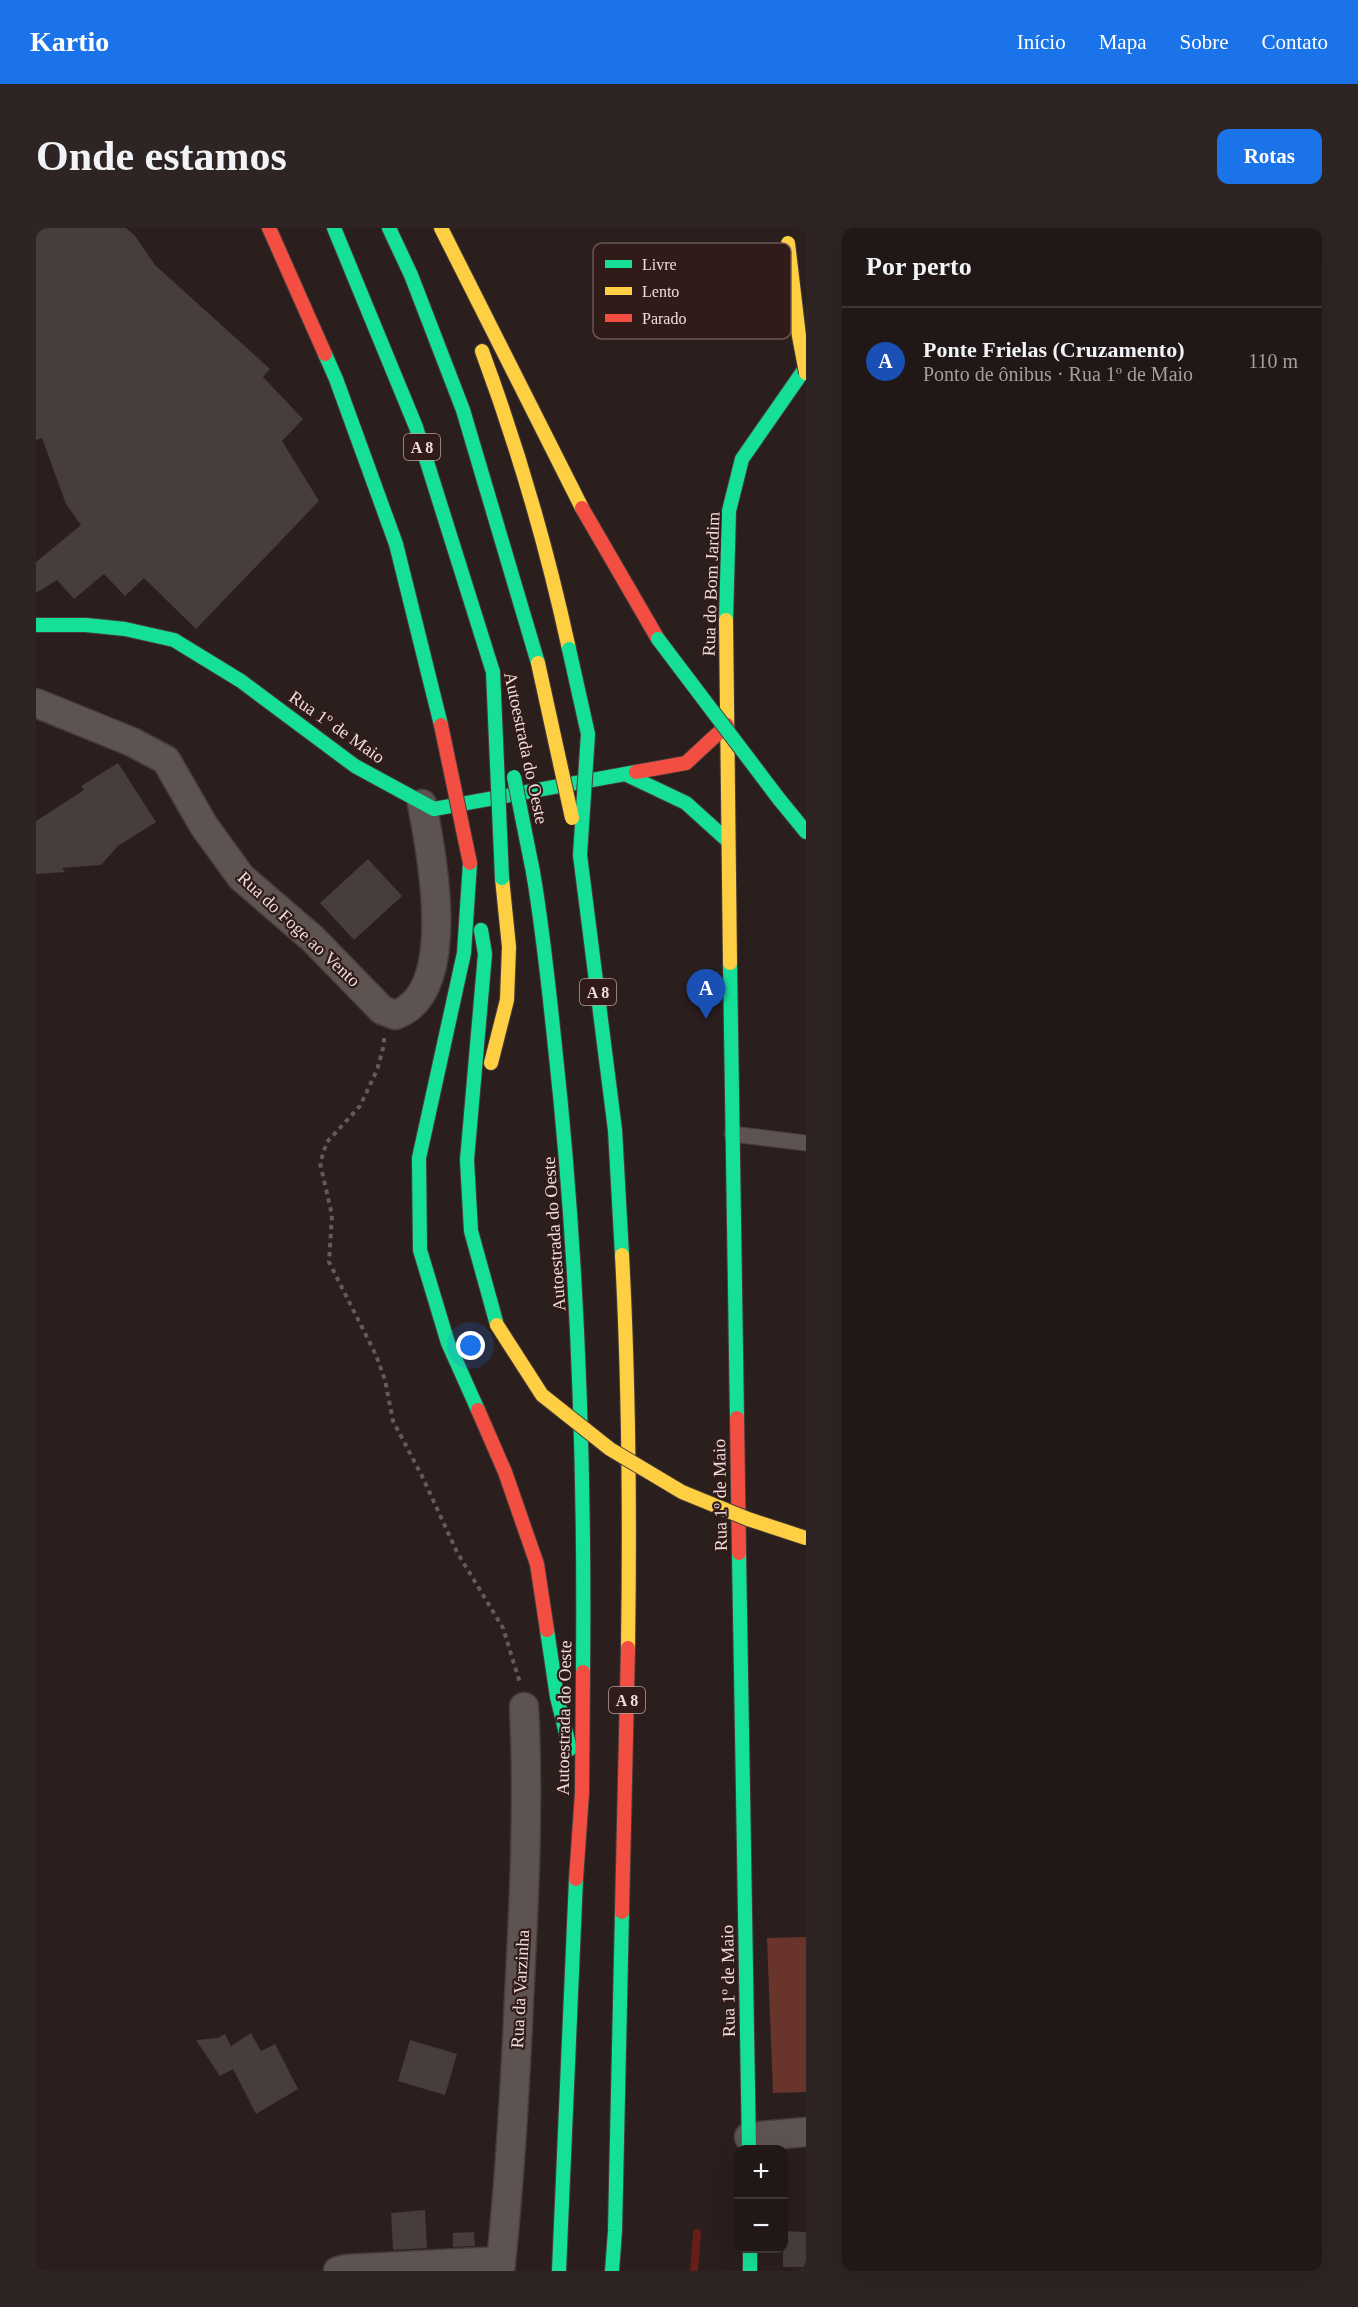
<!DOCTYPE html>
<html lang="pt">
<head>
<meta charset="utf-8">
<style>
  :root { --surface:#201716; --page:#2d2423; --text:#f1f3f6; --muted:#a29fa1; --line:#3d3635; --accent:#1a73e8 }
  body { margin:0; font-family:Georgia,serif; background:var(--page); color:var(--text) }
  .controls { position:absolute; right:18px; bottom:18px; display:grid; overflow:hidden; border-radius:12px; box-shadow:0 6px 24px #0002 }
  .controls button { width:54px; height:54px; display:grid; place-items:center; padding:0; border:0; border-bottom:2px solid var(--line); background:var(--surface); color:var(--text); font:30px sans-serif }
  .you { position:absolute; left:435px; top:1118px; width:21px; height:21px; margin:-15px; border:4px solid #fff; border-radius:50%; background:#1a73e8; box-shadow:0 0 0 9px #1a73e833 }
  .badge { display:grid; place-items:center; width:39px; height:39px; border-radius:50%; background:var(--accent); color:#fff; font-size:20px; font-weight:700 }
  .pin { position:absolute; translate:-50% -50px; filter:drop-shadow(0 2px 3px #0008) }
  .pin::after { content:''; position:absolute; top:32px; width:21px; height:18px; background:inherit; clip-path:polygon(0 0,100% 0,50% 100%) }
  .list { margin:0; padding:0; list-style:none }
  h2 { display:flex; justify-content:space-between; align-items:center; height:78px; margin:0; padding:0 24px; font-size:26px }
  h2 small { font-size:20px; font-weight:400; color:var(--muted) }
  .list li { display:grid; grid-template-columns:39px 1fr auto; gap:18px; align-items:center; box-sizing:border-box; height:108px; padding:0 24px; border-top:2px solid var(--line) }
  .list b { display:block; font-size:22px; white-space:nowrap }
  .list p { margin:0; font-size:20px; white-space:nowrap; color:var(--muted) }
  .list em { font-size:20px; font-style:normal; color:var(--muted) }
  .map { position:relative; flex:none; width:770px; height:2043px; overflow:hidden; border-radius:12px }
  header { display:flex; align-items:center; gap:36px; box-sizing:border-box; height:84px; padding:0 30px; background:var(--accent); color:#fff }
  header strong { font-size:28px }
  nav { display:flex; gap:33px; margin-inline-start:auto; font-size:21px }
  .intro { display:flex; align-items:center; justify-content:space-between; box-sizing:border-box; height:144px; padding:0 36px }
  h1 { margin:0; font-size:42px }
  .button { padding:15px 27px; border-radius:12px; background:var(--accent); color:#fff; font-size:21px; font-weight:700 }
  main { display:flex; gap:36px; padding:0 36px }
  aside { flex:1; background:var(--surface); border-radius:12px; box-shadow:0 6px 24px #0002 }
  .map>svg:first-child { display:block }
</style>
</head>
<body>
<header>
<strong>Kartio</strong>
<nav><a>Início</a><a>Mapa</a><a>Sobre</a><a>Contato</a></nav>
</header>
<div class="intro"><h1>Onde estamos</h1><a class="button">Rotas</a></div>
<main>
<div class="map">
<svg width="770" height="2043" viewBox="0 0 770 2043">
  <rect width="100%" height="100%" fill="#2b1f1e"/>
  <path fill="#68342c" d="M770,1709V1864L737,1865L731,1710Z"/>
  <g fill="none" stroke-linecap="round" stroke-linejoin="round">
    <path stroke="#671e16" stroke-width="8" d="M658,2043L661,2005"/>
  </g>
  <path fill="#473d3c" d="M0,0H90L99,8L119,37L234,141L227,149L267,191L246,213L283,273L160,401L108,350L89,368L68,346L38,371L21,352L0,365V334L45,297L30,276L6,210L0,212Z
    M82,535L120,594L82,618L65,637L26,640L29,644L0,646V593L48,562L45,558Z
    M332,631L366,668L318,712L284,675Z
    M215,1805L225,1823L239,1816L262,1861L220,1886L197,1841L184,1848L160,1812L182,1810L189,1806L195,1818Z
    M374,1812L421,1826L409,1867L362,1853Z
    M389,1982L391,2020L357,2022L355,1985Z
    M747,2003L770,2004V2039H747Z
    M438,2004L439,2018L417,2019V2005Z"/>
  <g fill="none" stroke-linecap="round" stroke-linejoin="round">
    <defs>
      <path id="lane" d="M696,906L770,915"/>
      <path id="street" d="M0,475L96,514L130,532L168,598L205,649L277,711L346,782L359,787C423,765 396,626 386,576
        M713,1909L770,1904
        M302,2043L310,2041L465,2033
        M464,2043C474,1953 479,1861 483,1771C488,1674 493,1576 488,1479"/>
      <path id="fast" d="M298,0L380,199L457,444
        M353,0L375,47L427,182L502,435
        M289,126L300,151L360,316L405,497
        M690,392L693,283L706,231L770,139
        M0,397H50L89,401L138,412L205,453L319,538L398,581L600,544
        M591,547L650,575L692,613
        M743,571L770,604
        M544,627L579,902L586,1027
        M434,635L428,725L383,930L384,1022L412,1115L442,1182
        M497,644C507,702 513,761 519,819C542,1027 549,1235 547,1444
        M445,702L449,726L431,932L435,1003L461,1097
        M694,735L701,1190
        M703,1325L713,1922
        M511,1402L521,1469L534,1521
        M714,2020V2043
        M523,2043L540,1651
        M576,2043L579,2003L586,1684"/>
      <path id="slow" d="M405,0L546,280
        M446,123C482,220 511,320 533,421
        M690,392L694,735
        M455,835L471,772L473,719L466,650
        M586,1027C593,1158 594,1289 592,1420"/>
      <path id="jam" d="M233,0L289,126
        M546,280L622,411
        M600,544L650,535L691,497
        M442,1182L469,1244L501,1336L511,1402
        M701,1190L703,1325
        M540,1651L546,1565L547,1444
        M586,1684L592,1420"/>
    </defs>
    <use href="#lane" stroke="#473c3b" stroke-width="17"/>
    <use href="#street" stroke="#473c3b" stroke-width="31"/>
    <use href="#fast" stroke="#473c3b" stroke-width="16"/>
    <use href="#slow" stroke="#473c3b" stroke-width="16"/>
    <use href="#jam" stroke="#473c3b" stroke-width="16"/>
    <path stroke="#635a5a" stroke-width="4" stroke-dasharray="4.5 4.5" stroke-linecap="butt" d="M348,810V817L341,842L324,878L291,914L284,935L296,987L293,1034L340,1127L349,1152L357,1193L386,1248L421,1324L467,1400L484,1455"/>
    <use href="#lane" stroke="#5d5452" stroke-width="15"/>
    <use href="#street" stroke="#5d5452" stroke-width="28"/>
    <use href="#fast" stroke="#16e098" stroke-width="14"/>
    <use href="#slow" stroke="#ffcf43" stroke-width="14"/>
    <use href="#jam" stroke="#f24e42" stroke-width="14"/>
    <defs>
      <path id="fast-bridge" d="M622,411L743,571
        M533,421L552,506L544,627
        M457,444L466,650
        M478,549L497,644"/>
      <path id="slow-bridge" d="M752,15L763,108L770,145
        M502,435L536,590
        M461,1097L506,1167L574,1221L646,1264L712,1291L770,1310"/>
      <path id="jam-bridge" d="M405,497L434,635"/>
    </defs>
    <use href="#fast-bridge" stroke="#473c3b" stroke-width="16" stroke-linecap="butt"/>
    <use href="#slow-bridge" stroke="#473c3b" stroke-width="16" stroke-linecap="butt"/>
    <use href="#jam-bridge" stroke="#473c3b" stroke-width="16" stroke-linecap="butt"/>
    <use href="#fast-bridge" stroke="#16e098" stroke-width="14"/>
    <use href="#slow-bridge" stroke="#ffcf43" stroke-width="14"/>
    <use href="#jam-bridge" stroke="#f24e42" stroke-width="14"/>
  </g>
  <g text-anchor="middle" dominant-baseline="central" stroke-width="4.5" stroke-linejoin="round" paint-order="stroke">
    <g fill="#311b18" stroke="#b5a3a0" stroke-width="1.5">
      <rect x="368" y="206" width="36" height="26" rx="4.5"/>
      <rect x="544" y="751" width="36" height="26" rx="4.5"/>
      <rect x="573" y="1459" width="36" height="26" rx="4.5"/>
    </g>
    <g font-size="16" font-weight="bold" fill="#edddda">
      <text x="386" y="219">A 8</text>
      <text x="562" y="764">A 8</text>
      <text x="591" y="1472">A 8</text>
    </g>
    <g font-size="18" fill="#edddda" stroke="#311b18">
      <text transform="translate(675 356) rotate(-88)">Rua do Bom Jardim</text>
      <text transform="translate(301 499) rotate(35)">Rua 1º de Maio</text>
      <text transform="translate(490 520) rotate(78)">Autoestrada do Oeste</text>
      <text transform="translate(263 701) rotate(43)">Rua do Foge ao Vento</text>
      <text transform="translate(518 1006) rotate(-94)">Autoestrada do Oeste</text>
      <text transform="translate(684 1267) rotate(-91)">Rua 1º de Maio</text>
      <text transform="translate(528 1490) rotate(-89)">Autoestrada do Oeste</text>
      <text transform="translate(692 1753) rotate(-91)">Rua 1º de Maio</text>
      <text transform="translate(484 1761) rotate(-87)">Rua da Varzinha</text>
    </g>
  </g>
  <rect x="557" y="15" width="198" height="96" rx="9" fill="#311b18" stroke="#695552" stroke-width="1.5"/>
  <rect x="569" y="32" width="27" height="8" fill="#16e098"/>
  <rect x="569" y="59" width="27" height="8" fill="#ffcf43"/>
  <rect x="569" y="86" width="27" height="8" fill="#f24e42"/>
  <g font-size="16" fill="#edddda">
    <text x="606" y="42">Livre</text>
    <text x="606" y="69">Lento</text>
    <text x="606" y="96">Parado</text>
  </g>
</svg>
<div class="controls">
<button>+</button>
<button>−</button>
</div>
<div class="you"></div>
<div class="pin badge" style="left:670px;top:791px;background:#1a4fb4">A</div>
</div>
<aside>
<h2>Por perto<small></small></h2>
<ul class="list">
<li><span class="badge" style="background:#1a4fb4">A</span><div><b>Ponte Frielas (Cruzamento)</b><p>Ponto de ônibus · Rua 1º de Maio</p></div><em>110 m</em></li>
</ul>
</aside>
</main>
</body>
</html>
